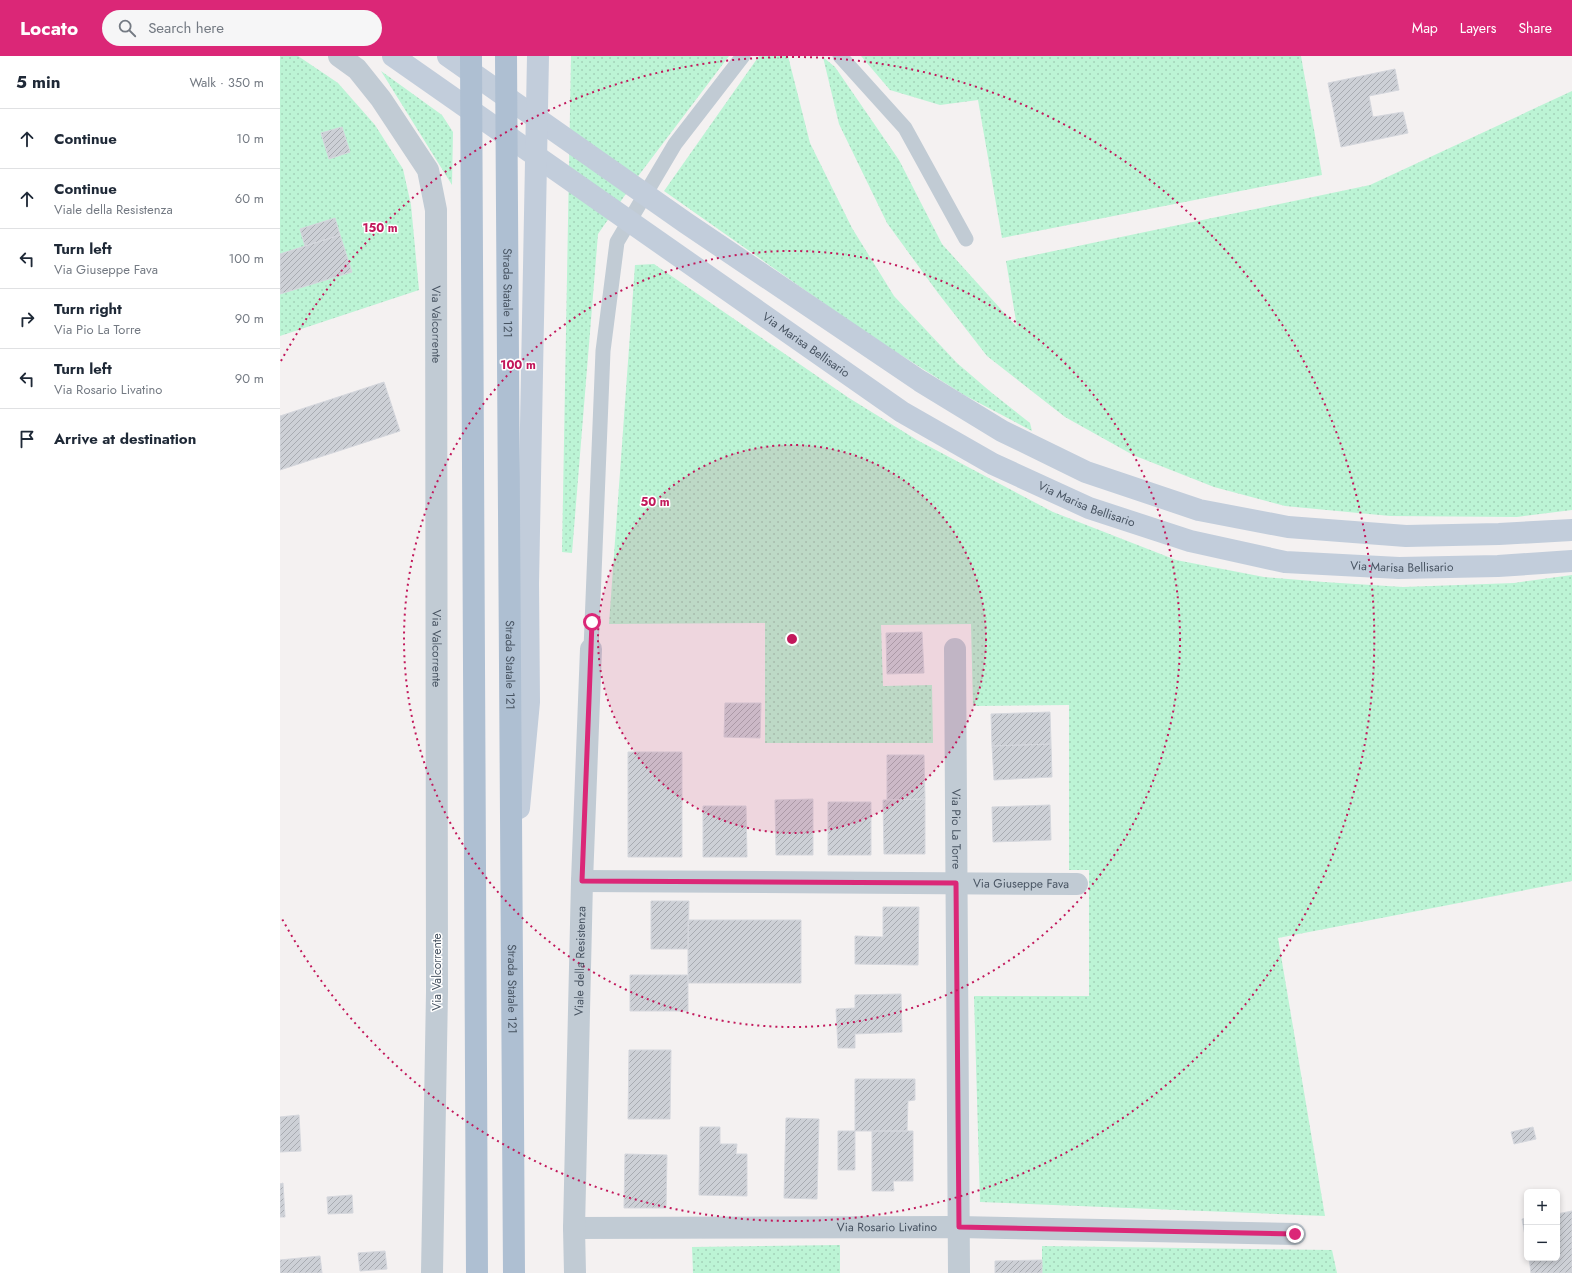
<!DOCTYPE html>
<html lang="en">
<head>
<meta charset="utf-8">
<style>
  :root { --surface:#fff; --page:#f6f6f7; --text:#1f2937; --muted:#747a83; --line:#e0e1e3; --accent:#db2777 }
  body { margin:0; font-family:Jost,sans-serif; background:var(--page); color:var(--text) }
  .controls { position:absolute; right:12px; bottom:12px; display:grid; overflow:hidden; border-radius:6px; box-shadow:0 2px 6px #0003 }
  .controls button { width:36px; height:36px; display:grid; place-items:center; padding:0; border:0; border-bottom:1px solid var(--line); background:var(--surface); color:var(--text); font:20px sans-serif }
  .stop { position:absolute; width:12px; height:12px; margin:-9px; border:3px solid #db2777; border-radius:50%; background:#fff }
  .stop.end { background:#db2777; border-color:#fff; box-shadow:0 1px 4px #0008 }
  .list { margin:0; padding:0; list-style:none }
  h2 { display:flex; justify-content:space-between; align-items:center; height:52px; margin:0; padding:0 16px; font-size:17px }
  h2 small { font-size:13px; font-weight:400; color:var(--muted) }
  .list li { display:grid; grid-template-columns:26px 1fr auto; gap:12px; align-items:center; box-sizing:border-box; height:60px; padding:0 16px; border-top:1px solid var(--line) }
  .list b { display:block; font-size:15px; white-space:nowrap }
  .list p { margin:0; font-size:13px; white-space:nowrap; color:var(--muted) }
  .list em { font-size:13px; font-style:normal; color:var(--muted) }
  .icon { flex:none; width:22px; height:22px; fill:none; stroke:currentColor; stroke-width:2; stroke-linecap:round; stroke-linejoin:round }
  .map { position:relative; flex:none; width:1292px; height:1217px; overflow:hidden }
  header { display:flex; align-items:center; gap:24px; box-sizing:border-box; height:56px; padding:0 20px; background:var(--accent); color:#fff }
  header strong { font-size:19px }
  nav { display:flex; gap:22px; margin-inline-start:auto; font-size:14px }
  .search { width:280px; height:36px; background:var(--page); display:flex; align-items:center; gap:10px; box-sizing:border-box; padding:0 14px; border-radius:22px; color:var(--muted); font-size:15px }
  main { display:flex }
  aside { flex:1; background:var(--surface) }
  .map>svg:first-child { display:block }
</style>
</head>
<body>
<header>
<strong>Locato</strong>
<div class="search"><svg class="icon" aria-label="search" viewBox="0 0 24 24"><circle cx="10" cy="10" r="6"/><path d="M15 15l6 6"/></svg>Search here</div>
<nav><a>Map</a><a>Layers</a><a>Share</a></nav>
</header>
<main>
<aside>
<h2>5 min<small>Walk · 350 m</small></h2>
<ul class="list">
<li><svg class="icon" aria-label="ahead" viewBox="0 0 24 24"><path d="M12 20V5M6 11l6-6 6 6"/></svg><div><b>Continue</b></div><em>10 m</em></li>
<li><svg class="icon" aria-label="ahead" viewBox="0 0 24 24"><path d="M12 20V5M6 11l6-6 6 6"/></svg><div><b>Continue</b><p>Viale della Resistenza</p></div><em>60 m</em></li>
<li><svg class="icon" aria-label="left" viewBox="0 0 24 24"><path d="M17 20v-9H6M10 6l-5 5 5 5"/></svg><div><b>Turn left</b><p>Via Giuseppe Fava</p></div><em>100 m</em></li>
<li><svg class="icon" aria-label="right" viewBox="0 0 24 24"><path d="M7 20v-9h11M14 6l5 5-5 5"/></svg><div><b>Turn right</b><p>Via Pio La Torre</p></div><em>90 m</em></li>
<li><svg class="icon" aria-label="left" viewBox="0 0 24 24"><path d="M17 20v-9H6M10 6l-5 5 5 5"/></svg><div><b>Turn left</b><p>Via Rosario Livatino</p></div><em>90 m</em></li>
<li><svg class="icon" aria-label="arrive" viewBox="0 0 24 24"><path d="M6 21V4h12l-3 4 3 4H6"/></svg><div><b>Arrive at destination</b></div></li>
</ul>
</aside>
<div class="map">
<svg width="1292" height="1217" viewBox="0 0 1292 1217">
  <defs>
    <pattern id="grass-dots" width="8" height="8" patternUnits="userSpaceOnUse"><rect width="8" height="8" fill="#bcf4d5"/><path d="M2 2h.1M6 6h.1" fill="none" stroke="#a3d3b9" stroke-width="1.8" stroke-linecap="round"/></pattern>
    <pattern id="building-hatch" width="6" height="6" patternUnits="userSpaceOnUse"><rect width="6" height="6" fill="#cdd0d6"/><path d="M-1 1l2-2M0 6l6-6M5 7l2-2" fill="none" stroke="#a8abb1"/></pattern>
  </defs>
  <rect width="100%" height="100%" fill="#f4f1f1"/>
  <path fill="url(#grass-dots)" d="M0,0H18L58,27L95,69L123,113L131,149L139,234L0,280Z
    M291,0H449L359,119L318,178L292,497L282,496Z
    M479,0H508L530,87L572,172L614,240L677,307L712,337L750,367L752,375L684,339L586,277L384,135Z
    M581,0H1021L1042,119L722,182L698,44L660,49L610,34Z
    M543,1L555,11L619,104L662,188L737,271L726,205L1090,129L1292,35V454L1237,461L1110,460L1005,450L934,431L853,399L785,361L707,300L658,237L607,167L559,68Z
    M101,15L162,59L173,76L172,129Z
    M374,208L569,342L637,384L773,456L896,504L984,521L1044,526L1123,531L1234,527L1292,519V825L998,882L1045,1160L700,1146L694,940H809V814H789V649L693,650L691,568L601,569L603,630L652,629L653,687H485V567L329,568L355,209Z
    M560,1189V1217H413L412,1191Z
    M762,1190L1052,1194L1057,1217H762Z"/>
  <path fill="url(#building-hatch)" stroke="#d5d7dd" d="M1115,13L1119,34L1089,40L1093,61L1123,56L1128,77L1061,91L1048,27Z
    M62,71L70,96L49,103L41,77Z
    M55,162L60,179L25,190L20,173Z
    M60,179L72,216L0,238V198Z
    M104,326L120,375L0,414V360Z
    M642,576L644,617L607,618L606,577Z
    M445,647H481L480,682L444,681Z
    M770,656L771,688L712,690L711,658Z
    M771,688L772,721L714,724L712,690Z
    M348,696H402V801H348Z
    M607,699H644L645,743L607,744Z
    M533,743V799H496L495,744Z
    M645,743V798H604L603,744Z
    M548,746H591V799H548Z
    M770,749L771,784L713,786L712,751Z
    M423,750H466L467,801H423Z
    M371,845H409L408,893H371Z
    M603,851H639L638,909L575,908V880L603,881Z
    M408,864H521V927H408Z
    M350,919H408V955H350Z
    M621,938L622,976L575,978V992H558L556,953L575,952V939Z
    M349,994H391L390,1063H348Z
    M575,1023H635V1044L628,1045L627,1075H575Z
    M19,1059L21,1095L0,1096V1061Z
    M506,1062L539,1063L537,1143L504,1142Z
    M420,1071H440V1088H457L456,1098H467V1140L419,1139Z
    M1253,1071L1256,1083L1234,1088L1231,1076Z
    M558,1075H575V1114H558Z
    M592,1075H633V1125H613L614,1135H592Z
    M345,1098L387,1099L386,1152H344Z
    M3,1127L5,1161H0V1128Z
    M72,1139L73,1157L48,1158L47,1141Z
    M1292,1155V1217H1251L1249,1202H1277V1158Z
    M1247,1162V1191L1242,1163Z
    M105,1195L107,1213L80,1215L78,1197Z
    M40,1200L42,1217H0V1204Z
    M762,1204V1217H715V1205Z"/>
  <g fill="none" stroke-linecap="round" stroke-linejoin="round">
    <path stroke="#c1cbd4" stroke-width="15" d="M560,0L625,72L686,183
      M311,593L323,295L337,186L395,88L463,0"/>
    <g stroke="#c1cbd4" stroke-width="22">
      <path id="s1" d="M59,0L77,13L101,43L148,114L156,154L157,936L152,1217"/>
      <path id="s2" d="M675,593L679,1217"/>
      <path id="s3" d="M302,825L797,828"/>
      <path id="s4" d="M294,1172L679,1171L1015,1178"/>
      <path id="s5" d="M295,1217L294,1172L302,825L311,593"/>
    </g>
    <g stroke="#c2cddb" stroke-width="22">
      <path id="s6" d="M113,0L622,356L713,408L809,452L910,485L1005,506L1119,512L1218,510L1292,505"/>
      <path d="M168,0L406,167L640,325L722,375L806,416L919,454L1008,471L1126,480L1219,478L1292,474"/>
      <path d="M239,752L249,646L248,528L258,0"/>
    </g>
    <g stroke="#aebfd2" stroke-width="22">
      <path d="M191,0L197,1217"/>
      <path id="s7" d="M226,0L234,1217"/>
    </g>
  </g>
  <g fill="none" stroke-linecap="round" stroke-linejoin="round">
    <path stroke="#db2777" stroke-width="5" d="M312,566L302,825L676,827L679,1171L1015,1178"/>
  </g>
  <circle cx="512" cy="583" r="194" fill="#c2185b" fill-opacity=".12"/>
  <g fill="none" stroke="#c2185b" stroke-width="2" stroke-dasharray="2 4">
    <circle cx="512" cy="583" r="194"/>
    <circle cx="512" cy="583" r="388"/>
    <path d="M1 305A582 582 0 1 1 1 861"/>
  </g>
  <g text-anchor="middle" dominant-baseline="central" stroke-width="3" stroke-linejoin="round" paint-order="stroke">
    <g font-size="12" fill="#475361" stroke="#fff">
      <text stroke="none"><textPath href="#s7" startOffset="237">Strada Statale 121</textPath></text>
      <text stroke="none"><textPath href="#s1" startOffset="301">Via Valcorrente</textPath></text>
      <text stroke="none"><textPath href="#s6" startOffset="504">Via Marisa Bellisario</textPath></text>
      <text stroke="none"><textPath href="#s6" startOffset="828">Via Marisa Bellisario</textPath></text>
      <text stroke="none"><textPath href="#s6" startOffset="1152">Via Marisa Bellisario</textPath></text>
      <text stroke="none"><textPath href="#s1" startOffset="625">Via Valcorrente</textPath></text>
      <text stroke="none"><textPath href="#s7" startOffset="609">Strada Statale 121</textPath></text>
      <text stroke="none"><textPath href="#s2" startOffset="180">Via Pio La Torre</textPath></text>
      <text stroke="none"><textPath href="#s3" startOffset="439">Via Giuseppe Fava</textPath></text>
      <text stroke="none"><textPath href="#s5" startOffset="312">Viale della Resistenza</textPath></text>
      <text transform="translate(157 916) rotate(-90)">Via Valcorrente</text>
      <text stroke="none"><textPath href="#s7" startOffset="933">Strada Statale 121</textPath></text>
      <text stroke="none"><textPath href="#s4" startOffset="313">Via Rosario Livatino</textPath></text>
    </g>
  </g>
  <circle cx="512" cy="583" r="6" fill="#c2185b" stroke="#fff" stroke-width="2"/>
  <g font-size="12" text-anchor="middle" font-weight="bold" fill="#c2185b" stroke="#fff" stroke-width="3" stroke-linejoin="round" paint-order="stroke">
    <text x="100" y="176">150 m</text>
    <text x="238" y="313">100 m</text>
    <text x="375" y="450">50 m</text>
  </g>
</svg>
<div class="controls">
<button>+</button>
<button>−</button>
</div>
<div class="stop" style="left:312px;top:566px"></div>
<div class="stop end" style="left:1015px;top:1178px"></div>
</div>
</main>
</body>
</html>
